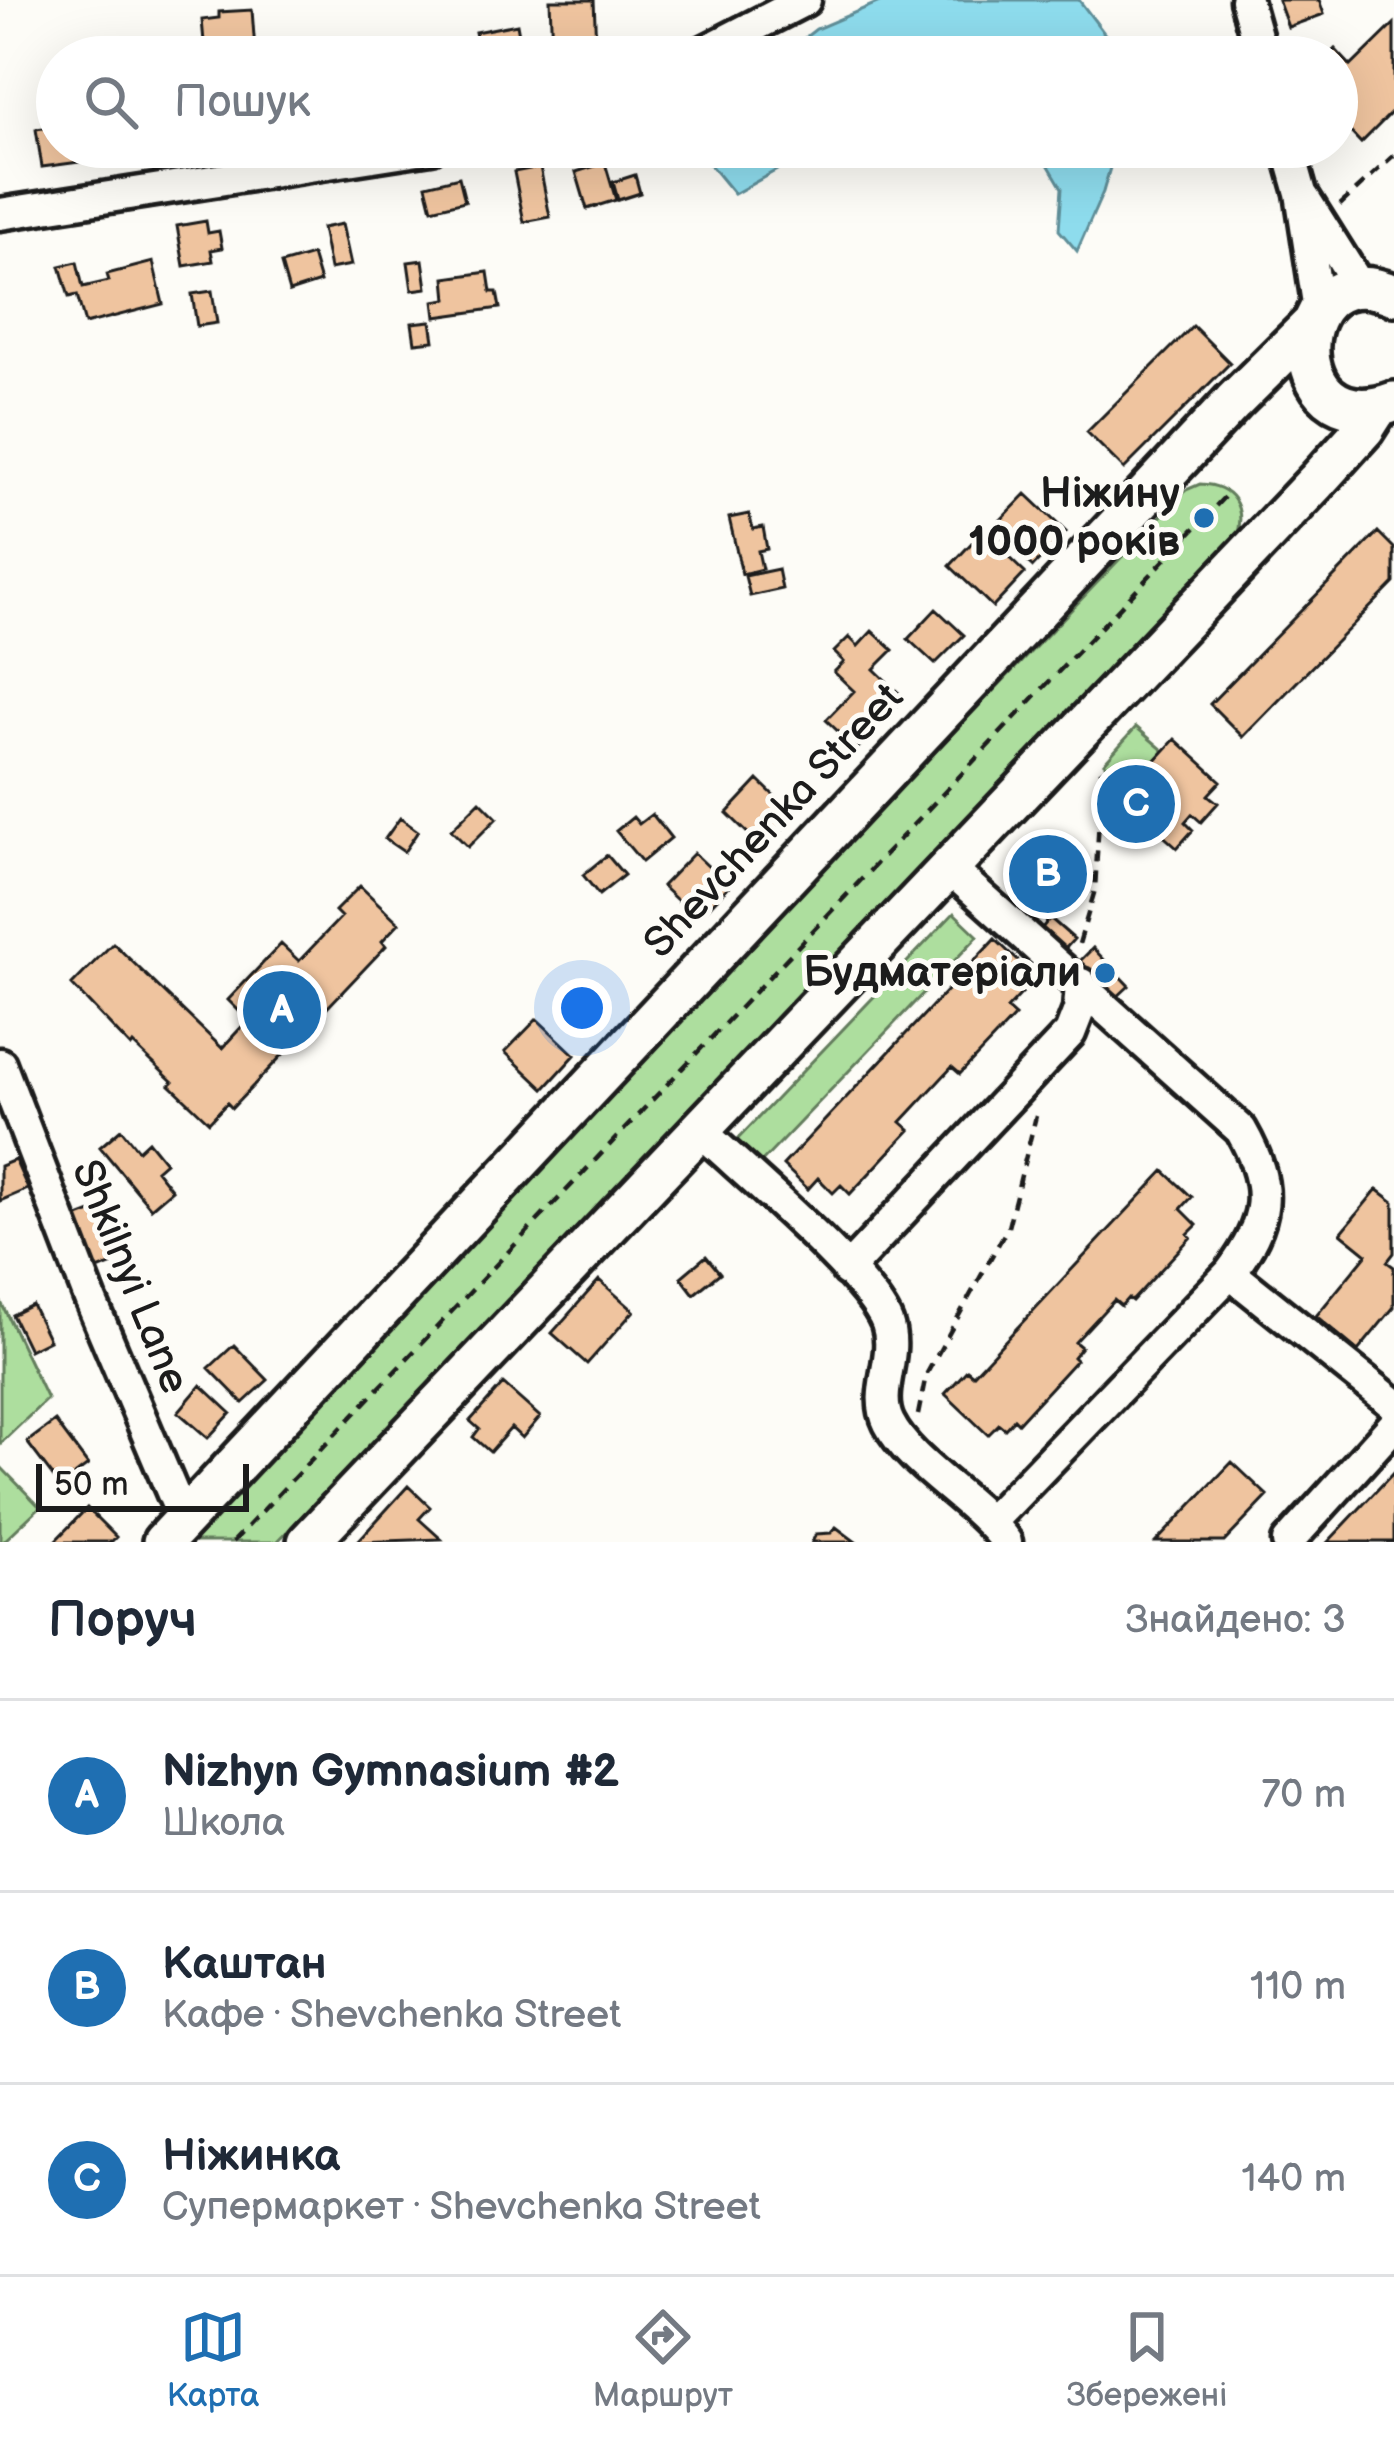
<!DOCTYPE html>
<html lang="uk">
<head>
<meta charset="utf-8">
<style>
  :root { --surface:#fff; --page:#f6f6f7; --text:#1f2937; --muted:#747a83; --line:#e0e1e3; --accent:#1f6fb2 }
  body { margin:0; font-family:"Balsamiq Sans",sans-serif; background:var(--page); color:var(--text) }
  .scale { position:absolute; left:36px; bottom:30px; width:213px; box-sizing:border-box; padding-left:12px; border:6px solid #1c1c1c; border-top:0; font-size:33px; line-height:42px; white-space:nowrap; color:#1c1c1c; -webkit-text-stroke:9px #fdfcf7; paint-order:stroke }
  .you { position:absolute; left:582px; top:1008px; width:42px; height:42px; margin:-30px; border:9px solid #fff; border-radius:50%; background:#1a73e8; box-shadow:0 0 0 18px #1a73e833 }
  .badge { display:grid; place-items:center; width:78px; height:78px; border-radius:50%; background:var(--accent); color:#fff; font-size:39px; font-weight:700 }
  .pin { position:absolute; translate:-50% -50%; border:6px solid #fff; box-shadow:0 3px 12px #0006 }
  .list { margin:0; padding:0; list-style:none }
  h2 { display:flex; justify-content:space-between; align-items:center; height:156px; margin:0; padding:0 48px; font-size:51px }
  h2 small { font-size:39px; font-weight:400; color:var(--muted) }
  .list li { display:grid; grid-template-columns:78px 1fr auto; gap:36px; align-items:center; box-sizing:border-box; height:192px; padding:0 48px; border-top:3px solid var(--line) }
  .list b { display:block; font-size:45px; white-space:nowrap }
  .list p { margin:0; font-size:39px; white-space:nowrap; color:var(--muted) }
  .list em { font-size:39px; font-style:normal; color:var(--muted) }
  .icon { flex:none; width:66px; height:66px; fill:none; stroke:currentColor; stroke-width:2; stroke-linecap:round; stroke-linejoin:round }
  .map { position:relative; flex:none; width:1394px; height:1542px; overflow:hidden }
  .search { position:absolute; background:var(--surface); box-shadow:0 12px 48px #0002; left:36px; right:36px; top:36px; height:132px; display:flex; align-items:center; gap:30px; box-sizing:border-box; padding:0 42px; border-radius:66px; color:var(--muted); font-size:45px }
  .sheet { height:732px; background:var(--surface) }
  nav { display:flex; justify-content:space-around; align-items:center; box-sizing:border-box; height:168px; border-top:3px solid var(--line); background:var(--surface); font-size:33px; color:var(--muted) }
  nav a { display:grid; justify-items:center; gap:6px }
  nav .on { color:var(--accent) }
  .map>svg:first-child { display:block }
</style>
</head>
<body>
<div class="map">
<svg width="1394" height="1542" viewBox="0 0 1394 1542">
  <rect width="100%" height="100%" fill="#fdfcf7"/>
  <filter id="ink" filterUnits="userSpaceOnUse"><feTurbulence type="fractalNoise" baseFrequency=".00833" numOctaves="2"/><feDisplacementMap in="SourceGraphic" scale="24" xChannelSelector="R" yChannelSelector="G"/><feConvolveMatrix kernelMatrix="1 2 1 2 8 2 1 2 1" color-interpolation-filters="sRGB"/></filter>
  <g filter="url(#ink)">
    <path fill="#adde9e" stroke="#647d5d" stroke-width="3" d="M1200,484C1233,485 1246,507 1237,537L277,1542H177L1186,490Z
      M1136,727L1164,751L1131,788L1104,763Z
      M954,913L978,936L759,1165L735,1142Z
      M0,1300L47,1399L0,1444Z
      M0,1466L40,1507L3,1542H0Z"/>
    <path fill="#8edced" stroke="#608f99" stroke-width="3" d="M884,0H1079L1113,45L1116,57H780L816,29Z
      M709,147H799L784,166L734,194L706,160Z
      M1038,147H1116L1103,192L1077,251L1059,230L1062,188Z"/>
    <path fill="#efc49f" stroke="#1c1c1c" stroke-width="3" d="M550,0H594L596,46L552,48Z
      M1278,0H1319L1324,14L1288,27Z
      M252,10L255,50L205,53L202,20L219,18V12Z
      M517,24L523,57H451L450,51L478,46L475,32Z
      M1394,24V110L1361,143L1337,118V57H1327L1335,49L1351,66Z
      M57,126V147H85L87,161L42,167L36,129Z
      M164,147H208L210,159L167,166Z
      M605,163L616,200L587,209L576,172Z
      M540,167L550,217L524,222L514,172Z
      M635,175L640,193L618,200L613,182Z
      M459,177L465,201L432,209L426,185Z
      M206,221L208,233L219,231L222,248L211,250L213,261L184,266L177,226Z
      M342,224L351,265L330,269L322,228Z
      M312,255L320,282L289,292L281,264Z
      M423,260L427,288L412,290L408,262Z
      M77,262L83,287L109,281L107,274L153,262L163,304L85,324L77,295L69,297L60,266Z
      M488,272L491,292H497L500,308L436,317L434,301L447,299L445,278Z
      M212,291L217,323L197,326L192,294Z
      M431,321L434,341L415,343L412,323Z
      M1193,326L1230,363L1124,469L1087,432Z
      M1026,494L1066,532L1033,567L992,529Z
      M749,514L753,529L763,527L767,549L758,551L762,569L742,574L729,518Z
      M982,532L1025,573L993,607L950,566Z
      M1378,532L1394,548V583L1243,737L1210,704Z
      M778,569L782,589L750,596L745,576Z
      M936,609L964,635L935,664L908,639Z
      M872,631L893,650L874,669L904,698L857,749L826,720L854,691L834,672L844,662L834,652L849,637L858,646Z
      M1175,739L1221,781L1208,795L1218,803L1201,822L1192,814L1185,822L1193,830L1177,848L1121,798Z
      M758,780L795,816L764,849L727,813Z
      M480,801L497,818L468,847L451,830Z
      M652,814L671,838L642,862L616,831L633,817L639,824Z
      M400,818L418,831L404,852L385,839Z
      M1050,835L1086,866L1047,912L1010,881Z
      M694,853L729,886L703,913L699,909L693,915L662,886Z
      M607,855L624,875L599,895L583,875Z
      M360,886L399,923L382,941L386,946L232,1108L227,1103L209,1122L170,1085L173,1082L133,1044L131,1047L72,985L113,943L222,1048L248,1020L228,1000L281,944L299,961L341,917L335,911Z
      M1050,918L1074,939L1065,949L1042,928Z
      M995,939L1036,978L1007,1009L1015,1016L960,1074L952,1067L901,1122L910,1130L850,1194L841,1185L833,1193L818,1178L808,1189L783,1165Z
      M1093,948L1129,986L1116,998L1080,961Z
      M537,1019L575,1055L544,1089L505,1052Z
      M121,1129L138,1150L148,1141L165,1162L156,1170L172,1190L151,1208L100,1147Z
      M15,1160L28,1189L0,1201V1166Z
      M1164,1171L1192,1197L1181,1209L1197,1225L1188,1234L1191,1237L1132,1301L1128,1298L1121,1306L1114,1300L1075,1342L1081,1347L1073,1357L1076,1360L1018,1423L1014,1419L1005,1429L999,1424L988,1435L945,1394L967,1370L973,1375Z
      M1377,1189L1394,1202V1253L1387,1262L1394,1267V1307L1358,1351L1316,1316L1367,1254L1341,1233Z
      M110,1205L119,1228L108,1232L115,1251L109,1253L113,1264L88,1274L68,1221Z
      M706,1256L720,1273L694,1294L681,1277Z
      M599,1280L634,1311L587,1364L552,1333Z
      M32,1305L49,1340L29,1350L12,1315Z
      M234,1345L268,1380L243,1403L209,1368Z
      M503,1384L540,1417L522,1438L511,1428L490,1452L473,1437L479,1429L470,1421Z
      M201,1385L231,1413L208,1438L178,1412Z
      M55,1421L88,1465L60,1486L27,1442Z
      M1232,1462L1268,1496L1224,1542H1156Z
      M1394,1472V1542H1328Z
      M408,1486L430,1507L419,1519L441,1539L357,1542Z
      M87,1508L116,1537L111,1542H54Z
      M836,1527L856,1542H812L816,1534L831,1533Z"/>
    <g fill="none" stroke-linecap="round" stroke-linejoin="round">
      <defs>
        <path id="minor" d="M1246,0L1262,57
          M694,57L805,0
          M1288,147L1301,193L1319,310
          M1304,198L1360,287
          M0,214L431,147
          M950,869L1241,1130C1274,1188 1269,1221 1230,1273L991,1521
          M0,1064L91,1301L184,1520
          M700,1130C742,1170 870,1277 887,1323C899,1357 873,1392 889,1423C910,1465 976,1500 1006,1542
          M847,1270L1070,1033L1079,1010L1081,984
          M1230,1273L1394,1404
          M1288,1542L1394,1425"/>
        <path id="major" d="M1394,295C1284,246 1277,446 1394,402
          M163,1542L1233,402L1310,326
          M308,1542L1316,482L1364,429L1378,407"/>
      </defs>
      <use href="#minor" stroke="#1c1c1c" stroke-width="39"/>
      <use href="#major" stroke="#1c1c1c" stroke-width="48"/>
      <path stroke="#1c1c1c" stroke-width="4.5" stroke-dasharray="12 9" stroke-linecap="butt" d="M1340,205L1394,155
        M1079,944L1095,890L1099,818L1107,779L1096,764
        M918,1415L926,1375L1008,1227L1036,1116
        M233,1542L1229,492"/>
      <use href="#minor" stroke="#fdfcf7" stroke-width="30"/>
      <use href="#major" stroke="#fdfcf7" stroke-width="39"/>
    </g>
  </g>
  <g fill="#1f6fb2" stroke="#fdfcf7" stroke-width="4.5">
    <circle cx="1204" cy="518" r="12"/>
    <circle cx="1105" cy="973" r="12"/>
  </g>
  <g text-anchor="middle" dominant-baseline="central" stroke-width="10" stroke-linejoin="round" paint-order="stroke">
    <g font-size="42" font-weight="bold" fill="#1c1c1c" stroke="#fdfcf7" text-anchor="end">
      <text x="1180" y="494">Ніжину<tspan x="1180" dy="48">1000 років</tspan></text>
      <text x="1081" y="973">Будматеріали</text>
    </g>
    <g font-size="42" fill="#1c1c1c" stroke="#fdfcf7">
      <text transform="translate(774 821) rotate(-47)">Shevchenka Street</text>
      <text transform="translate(130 1277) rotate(68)">Shkilnyi Lane</text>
    </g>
  </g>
</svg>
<div class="scale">50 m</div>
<div class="you"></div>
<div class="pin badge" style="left:282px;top:1010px">A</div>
<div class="pin badge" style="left:1048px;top:874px">B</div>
<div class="pin badge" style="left:1136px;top:804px">C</div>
<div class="search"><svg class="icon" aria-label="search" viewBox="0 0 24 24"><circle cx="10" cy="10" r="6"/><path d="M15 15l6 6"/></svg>Пошук</div>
</div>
<section class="sheet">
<h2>Поруч<small>Знайдено: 3</small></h2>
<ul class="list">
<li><span class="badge">A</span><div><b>Nizhyn Gymnasium #2</b><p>Школа</p></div><em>70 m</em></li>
<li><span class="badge">B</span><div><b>Каштан</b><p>Кафе · Shevchenka Street</p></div><em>110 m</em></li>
<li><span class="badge">C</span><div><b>Ніжинка</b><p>Супермаркет · Shevchenka Street</p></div><em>140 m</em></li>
</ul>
</section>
<nav>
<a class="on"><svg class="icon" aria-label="map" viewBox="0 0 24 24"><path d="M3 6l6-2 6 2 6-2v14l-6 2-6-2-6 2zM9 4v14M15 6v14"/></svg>Карта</a>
<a><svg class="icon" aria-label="directions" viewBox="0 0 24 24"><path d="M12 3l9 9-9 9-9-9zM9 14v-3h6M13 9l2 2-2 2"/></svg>Маршрут</a>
<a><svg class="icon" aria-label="saved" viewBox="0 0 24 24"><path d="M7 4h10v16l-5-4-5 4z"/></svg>Збережені</a>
</nav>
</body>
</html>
